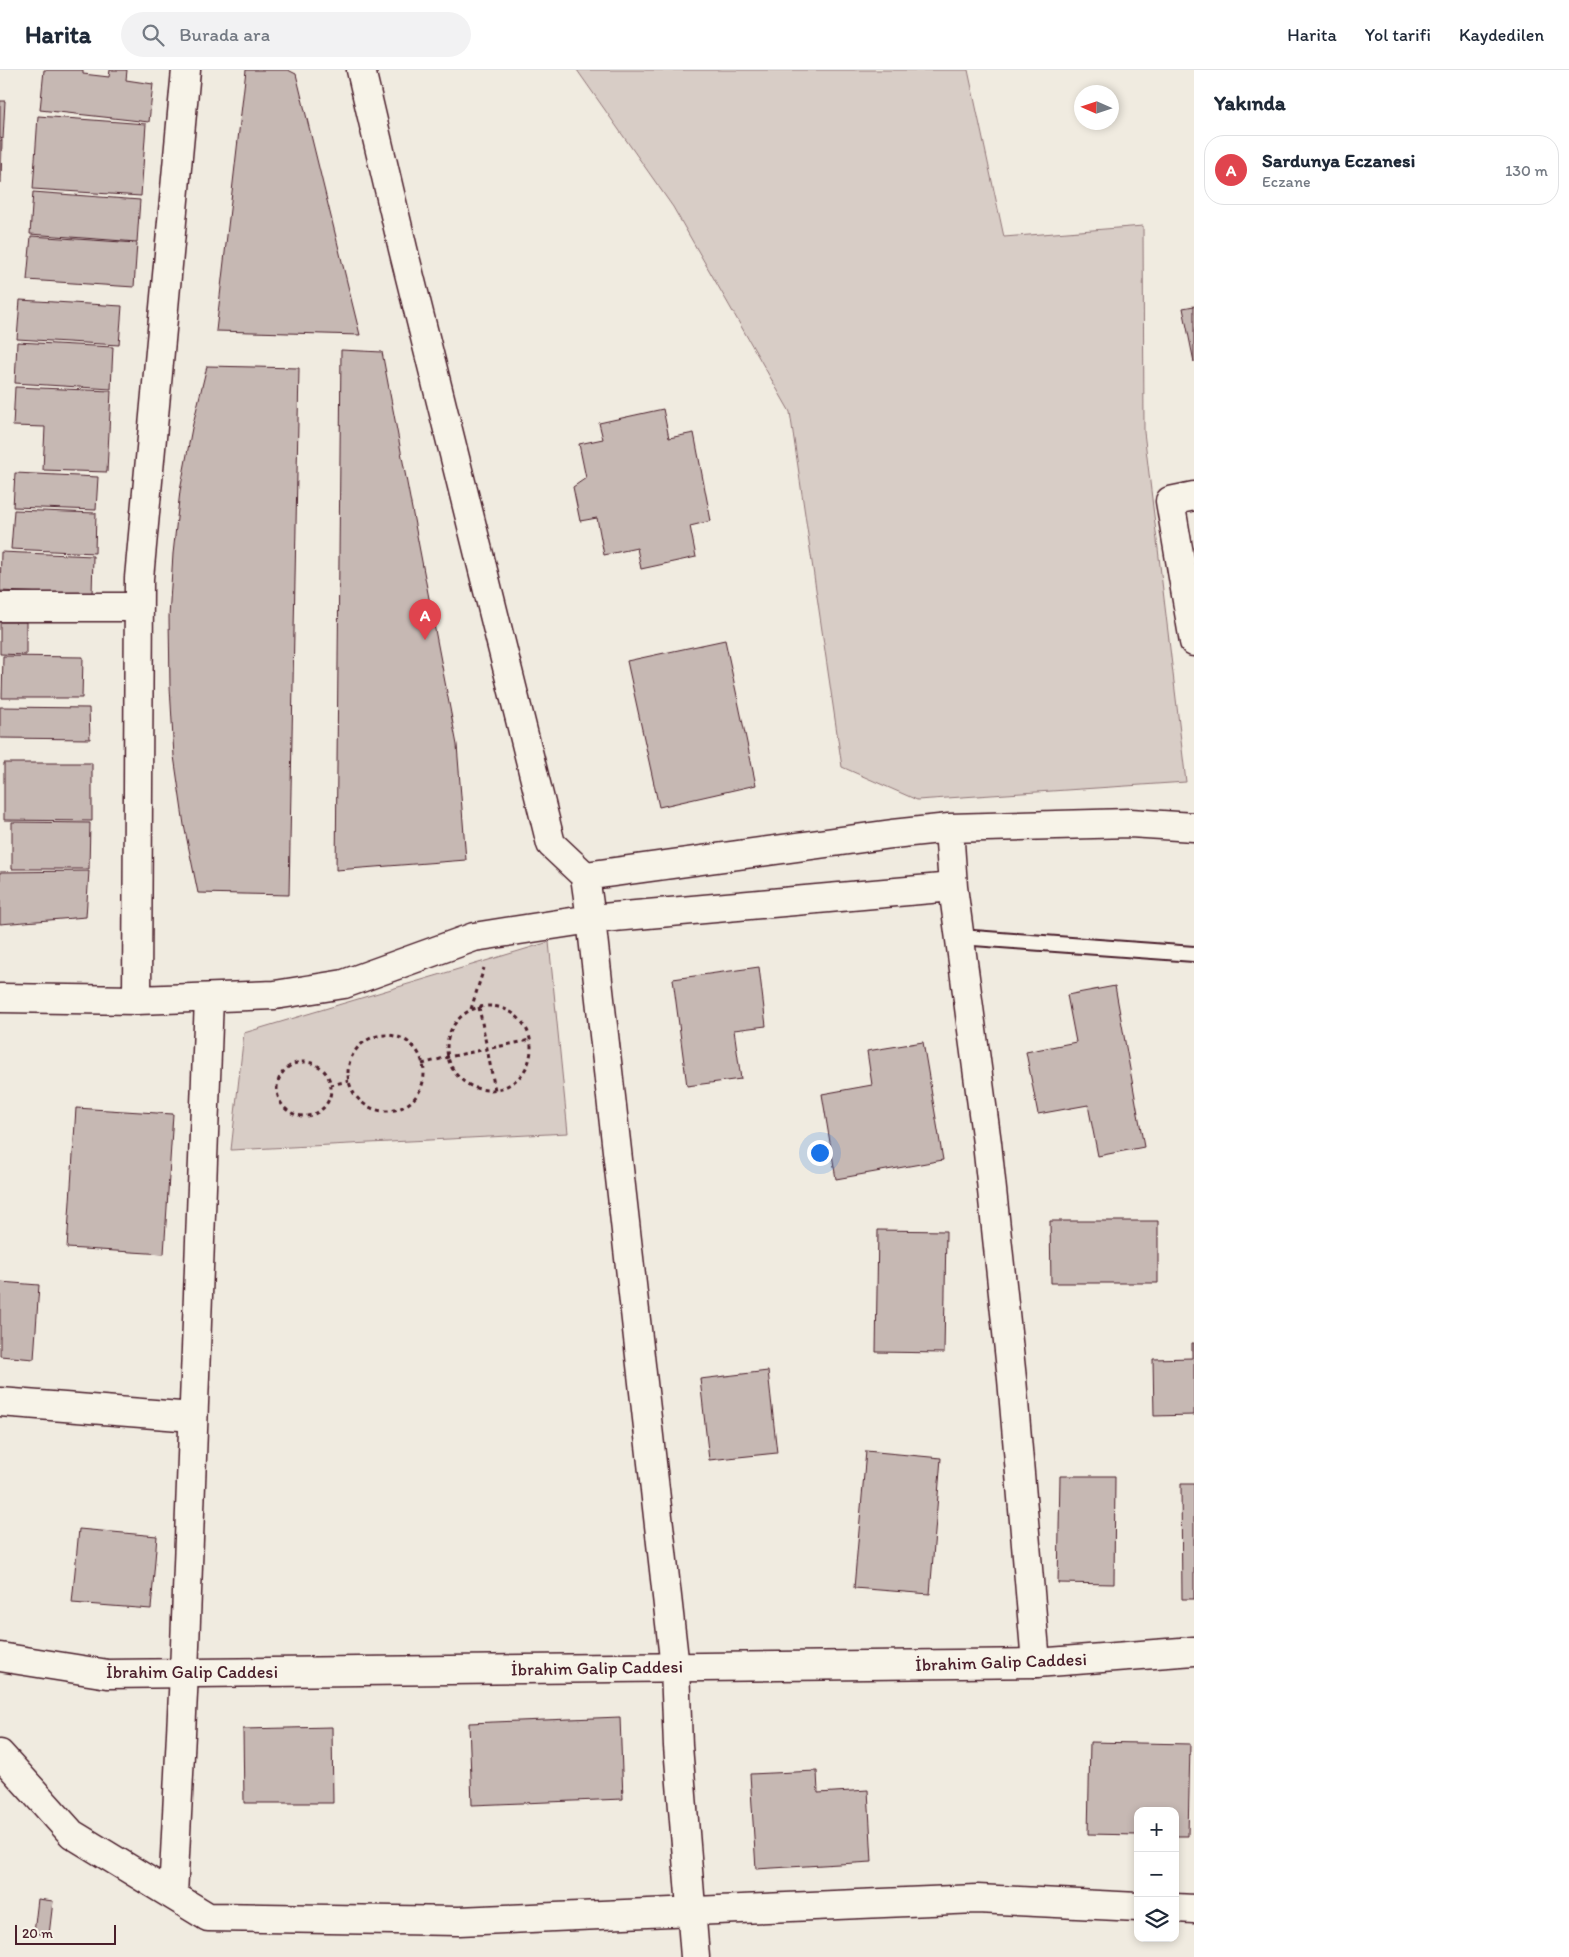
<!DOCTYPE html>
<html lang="tr">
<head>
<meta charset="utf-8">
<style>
  :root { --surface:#fff; --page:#f2f2f3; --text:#1f2937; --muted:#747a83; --line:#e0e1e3; --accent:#d1495b }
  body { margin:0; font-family:Itim,sans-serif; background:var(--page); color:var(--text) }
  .controls { position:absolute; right:15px; bottom:15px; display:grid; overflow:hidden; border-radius:10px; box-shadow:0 2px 8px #0003 }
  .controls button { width:45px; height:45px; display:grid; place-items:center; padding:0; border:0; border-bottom:1px solid var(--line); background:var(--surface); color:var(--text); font:25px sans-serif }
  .compass { position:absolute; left:1074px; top:15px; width:45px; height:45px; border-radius:50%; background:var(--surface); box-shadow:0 2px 8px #0003; rotate:273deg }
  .scale { position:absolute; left:15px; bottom:12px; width:101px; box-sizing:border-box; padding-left:5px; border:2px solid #4a1f2b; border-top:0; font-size:14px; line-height:18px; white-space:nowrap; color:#4a1f2b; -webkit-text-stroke:4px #f7f3e8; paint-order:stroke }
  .you { position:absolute; left:819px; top:1082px; width:18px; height:18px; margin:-12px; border:4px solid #fff; border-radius:50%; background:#1a73e8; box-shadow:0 0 0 8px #1a73e833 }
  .badge { display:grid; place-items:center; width:32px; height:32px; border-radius:50%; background:var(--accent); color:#fff; font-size:16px; font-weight:700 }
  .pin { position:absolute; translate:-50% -41px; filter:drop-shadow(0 1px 2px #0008) }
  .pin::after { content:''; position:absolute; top:26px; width:18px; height:15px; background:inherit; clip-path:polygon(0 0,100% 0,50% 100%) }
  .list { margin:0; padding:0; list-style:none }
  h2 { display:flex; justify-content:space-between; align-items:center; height:65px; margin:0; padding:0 20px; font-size:21px }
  h2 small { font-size:16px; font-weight:400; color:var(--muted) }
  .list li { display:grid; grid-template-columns:32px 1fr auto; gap:15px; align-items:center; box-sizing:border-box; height:70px; margin:0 10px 10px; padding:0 10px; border:1px solid var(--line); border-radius:20px }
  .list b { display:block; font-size:19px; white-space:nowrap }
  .list p { margin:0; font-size:16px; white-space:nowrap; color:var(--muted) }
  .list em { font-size:16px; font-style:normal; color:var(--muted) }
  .icon { flex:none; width:28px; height:28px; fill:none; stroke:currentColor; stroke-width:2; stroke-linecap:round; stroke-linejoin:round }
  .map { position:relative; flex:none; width:1194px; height:1887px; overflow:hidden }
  header { display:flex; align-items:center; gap:30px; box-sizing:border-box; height:70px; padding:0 25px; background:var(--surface); border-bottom:1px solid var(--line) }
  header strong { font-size:24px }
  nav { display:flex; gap:28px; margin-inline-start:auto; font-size:18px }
  .search { width:350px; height:45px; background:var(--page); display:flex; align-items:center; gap:12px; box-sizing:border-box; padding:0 18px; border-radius:28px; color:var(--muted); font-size:19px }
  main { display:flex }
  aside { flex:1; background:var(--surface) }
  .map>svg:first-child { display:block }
</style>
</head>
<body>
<header>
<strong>Harita</strong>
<div class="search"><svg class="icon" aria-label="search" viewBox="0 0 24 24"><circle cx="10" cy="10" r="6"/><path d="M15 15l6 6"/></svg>Burada ara</div>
<nav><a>Harita</a><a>Yol tarifi</a><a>Kaydedilen</a></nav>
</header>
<main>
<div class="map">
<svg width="1194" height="1887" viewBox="0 0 1194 1887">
  <rect width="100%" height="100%" fill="#f0ebe0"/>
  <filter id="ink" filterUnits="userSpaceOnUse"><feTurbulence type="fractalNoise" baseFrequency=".02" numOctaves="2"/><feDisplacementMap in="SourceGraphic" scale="10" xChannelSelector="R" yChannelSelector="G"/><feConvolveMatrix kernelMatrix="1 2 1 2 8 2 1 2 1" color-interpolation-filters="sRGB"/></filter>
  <g filter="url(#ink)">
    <path fill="#d8cdc6" stroke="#917678" d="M577,0H968L1004,167L1143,156L1144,362L1186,712L917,730L842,697L790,342L673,137Z
      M549,872L568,1063L231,1080L244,963Z"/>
    <path fill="#c6b8b3" stroke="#4a1f2b" d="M44,0H83V4L109,7L110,0H127L126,10L153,14L149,52L40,40Z
      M246,0H288L296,4L360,265L216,261Z
      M0,31H5L3,69L0,68Z
      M38,46L146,54L141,126L33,119Z
      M0,70H2L1,113H0Z
      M33,122L140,130L137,172L30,164Z
      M31,166L137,173L134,217L27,210Z
      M20,230L122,236L119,275L17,269Z
      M1194,236V292L1183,238Z
      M17,272L113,277L111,319L15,313Z
      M341,280L382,282L457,675L466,790L336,800Z
      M207,296L299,298L289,825L198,823L184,755L174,686L170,617L169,547L173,484L180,421L192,358Z
      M15,317L111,321L107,402L43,400L45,357L13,356Z
      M663,339L669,368L694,363L711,451L690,456L696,487L641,499L637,478L604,485L597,448L580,451L573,417L586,408L579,374L603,369L599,353Z
      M15,403L98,407L96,440L13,437Z
      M14,440L96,443L95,483L11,479Z
      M1,482L93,486L92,525L0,521Z
      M0,552H26V585L0,584Z
      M725,570L756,715L659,737L627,591Z
      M3,586L83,587L82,628H2Z
      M0,637L89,638L90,669L0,668Z
      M4,693H92V751L4,750Z
      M12,752L90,753L89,799H12Z
      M89,801L86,847L0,854V802Z
      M759,897L766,956L734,960L741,1009L687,1016L673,909Z
      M1115,916L1144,1077L1098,1086L1088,1035L1038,1044L1026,982L1076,972L1067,925Z
      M923,972L943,1090L836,1109L822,1024L872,1015L867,981Z
      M76,1038L173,1044L164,1184L67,1178Z
      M1050,1151H1158V1213H1051Z
      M878,1160L946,1161L944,1283L876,1282Z
      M0,1212L39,1215L34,1289L0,1286Z
      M1192,1273H1194V1345L1154,1346L1153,1289L1192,1288Z
      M768,1301L777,1383L709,1390L700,1309Z
      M866,1381L941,1388L930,1524L854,1518Z
      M1060,1406H1115L1114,1514L1058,1513Z
      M1181,1414H1194V1529H1182Z
      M79,1459L157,1466L151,1539L72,1533Z
      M620,1647L623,1729L472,1735L469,1653Z
      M332,1657L333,1733H244L243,1659Z
      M1090,1672L1190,1674L1188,1766H1175V1741H1138V1765L1088,1764Z
      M817,1701L818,1723L868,1720L872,1792L756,1799L750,1704Z
      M38,1829L53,1831L49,1865L34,1863Z"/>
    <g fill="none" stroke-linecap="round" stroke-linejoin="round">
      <defs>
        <path id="lane" d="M960,867L1194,884"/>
        <path id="street" d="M361,0L403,179L551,774L585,806L591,849L675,1598L678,1676L695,1887
          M1194,426L1170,431L1194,572
          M0,537H139
          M949,758L953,817
          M585,806L892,764L949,758L1130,753L1194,757
          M0,928L137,930L275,925L344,914L474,867L591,849L953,817L987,1073L1012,1309L1036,1593
          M137,930L139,508L186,0
          M0,1332L193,1347
          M0,1684L72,1764L208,1847L459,1851L977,1829L1138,1837
          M173,1825L184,1603L209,928
          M1175,1838L1194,1839"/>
        <path id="secondary" d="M0,1587L108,1604L1036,1593L1194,1581"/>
      </defs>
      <use href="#lane" stroke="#4a1f2b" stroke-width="18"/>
      <use href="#street" stroke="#4a1f2b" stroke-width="31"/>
      <use href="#secondary" stroke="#4a1f2b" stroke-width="31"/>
      <path stroke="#4a1f2b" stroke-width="3" stroke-dasharray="4 4" stroke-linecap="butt" d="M447 978a42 42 0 1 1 84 0a42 42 0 1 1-84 0Z
        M479,937L495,1020
        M471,939L484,898
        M348 1003a38 38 0 1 1 76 0a38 38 0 1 1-76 0Z
        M277 1019a27 27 0 1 1 54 0a27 27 0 1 1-54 0Z
        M422,994L448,987L530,970
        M330,1015L349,1011"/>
      <use href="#lane" stroke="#f7f3e8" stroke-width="14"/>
      <use href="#street" stroke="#f7f3e8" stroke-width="28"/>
      <use href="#secondary" stroke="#f7f3e8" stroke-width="28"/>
    </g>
  </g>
  <g text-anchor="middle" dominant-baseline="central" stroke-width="4" stroke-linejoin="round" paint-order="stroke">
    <g font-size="18" fill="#4a1f2b" stroke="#f7f3e8">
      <text transform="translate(1001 1592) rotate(-2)">İbrahim Galip Caddesi</text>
      <text transform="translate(597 1598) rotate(-1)">İbrahim Galip Caddesi</text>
      <text x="192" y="1602">İbrahim Galip Caddesi</text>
    </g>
  </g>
</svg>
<div class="controls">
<button>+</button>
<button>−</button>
<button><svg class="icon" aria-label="layers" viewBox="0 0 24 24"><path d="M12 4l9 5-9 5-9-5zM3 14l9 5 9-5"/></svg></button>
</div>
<svg class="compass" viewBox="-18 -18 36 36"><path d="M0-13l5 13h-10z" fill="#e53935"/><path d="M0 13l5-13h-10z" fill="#747a83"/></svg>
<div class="scale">20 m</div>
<div class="you"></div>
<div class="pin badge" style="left:425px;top:570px;background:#e0444e">A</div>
</div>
<aside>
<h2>Yakında<small></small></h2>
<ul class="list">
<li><span class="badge" style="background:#e0444e">A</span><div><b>Sardunya Eczanesi</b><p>Eczane</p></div><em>130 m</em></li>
</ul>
</aside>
</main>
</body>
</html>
